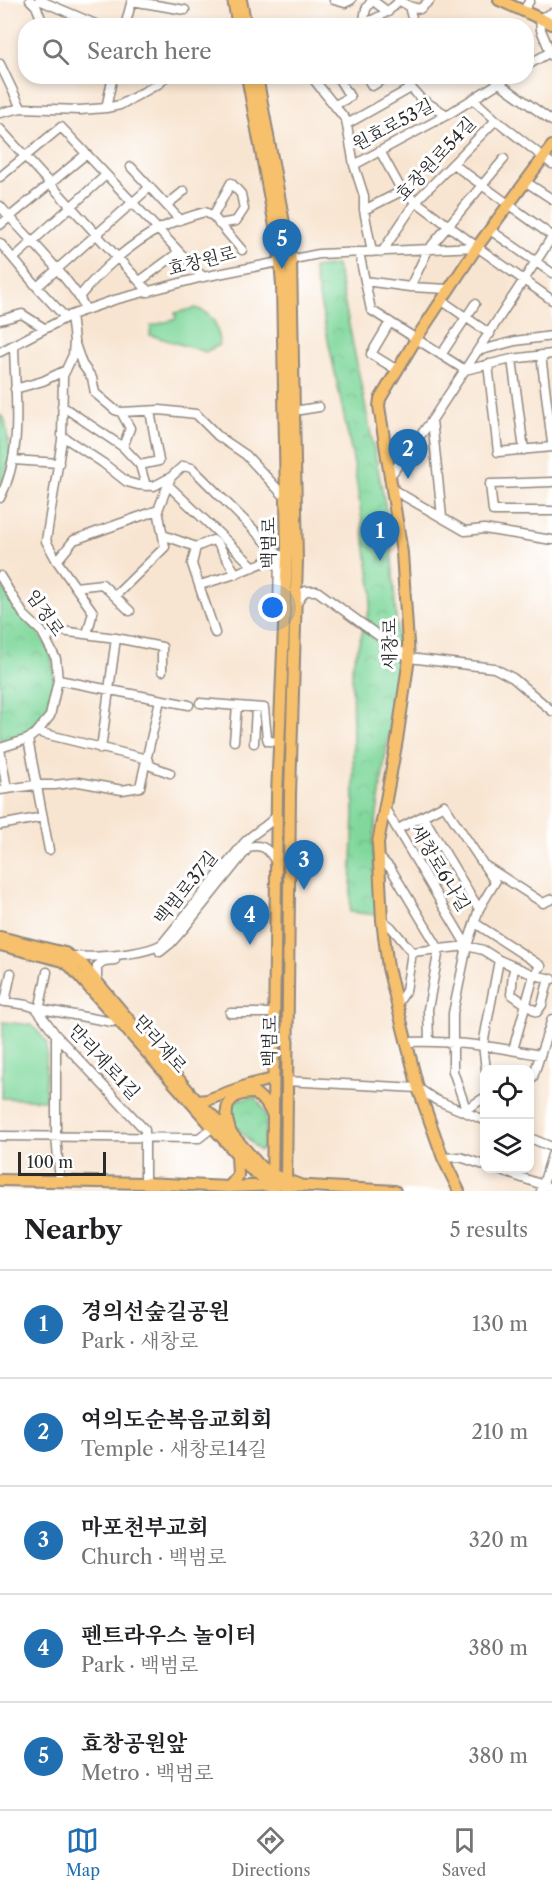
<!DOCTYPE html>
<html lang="en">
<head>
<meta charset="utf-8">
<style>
  :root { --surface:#fff; --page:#f6f6f6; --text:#202124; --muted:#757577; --line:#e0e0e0; --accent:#1f6fb2 }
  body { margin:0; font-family:"Libre Caslon Text","Noto Serif KR",serif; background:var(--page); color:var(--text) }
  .controls { position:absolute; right:18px; bottom:18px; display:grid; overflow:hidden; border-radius:12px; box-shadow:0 3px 9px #0003 }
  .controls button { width:54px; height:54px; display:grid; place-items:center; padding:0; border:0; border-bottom:2px solid var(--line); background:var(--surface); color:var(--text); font:30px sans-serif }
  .scale { position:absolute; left:18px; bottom:15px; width:88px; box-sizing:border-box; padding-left:6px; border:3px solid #2b2b2b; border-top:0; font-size:16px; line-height:21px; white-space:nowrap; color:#2b2b2b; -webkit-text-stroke:4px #fff; paint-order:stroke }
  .you { position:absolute; left:273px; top:608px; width:21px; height:21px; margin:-15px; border:4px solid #fff; border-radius:50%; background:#1a73e8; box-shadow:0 0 0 9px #1a73e833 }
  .badge { display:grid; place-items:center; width:39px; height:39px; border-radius:50%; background:var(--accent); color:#fff; font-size:20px; font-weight:700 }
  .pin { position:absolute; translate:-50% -50px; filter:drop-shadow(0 2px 3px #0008) }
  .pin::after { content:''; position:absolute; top:32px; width:21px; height:18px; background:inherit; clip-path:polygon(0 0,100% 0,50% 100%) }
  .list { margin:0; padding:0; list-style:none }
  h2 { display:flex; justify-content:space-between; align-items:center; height:78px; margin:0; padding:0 24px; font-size:26px }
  h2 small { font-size:20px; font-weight:400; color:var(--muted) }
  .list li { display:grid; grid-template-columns:39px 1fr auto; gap:18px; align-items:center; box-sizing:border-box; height:108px; padding:0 24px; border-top:2px solid var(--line) }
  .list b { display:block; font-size:22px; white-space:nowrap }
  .list p { margin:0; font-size:20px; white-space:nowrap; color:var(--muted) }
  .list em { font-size:20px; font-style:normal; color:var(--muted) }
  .icon { flex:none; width:33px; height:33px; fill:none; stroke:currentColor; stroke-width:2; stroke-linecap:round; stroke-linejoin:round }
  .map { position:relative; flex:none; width:552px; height:1191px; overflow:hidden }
  .search { position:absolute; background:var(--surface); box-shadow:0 3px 9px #0003; left:18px; right:18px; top:18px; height:66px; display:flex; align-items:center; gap:15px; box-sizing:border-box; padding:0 21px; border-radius:24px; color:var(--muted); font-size:22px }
  .sheet { height:618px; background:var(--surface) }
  nav { display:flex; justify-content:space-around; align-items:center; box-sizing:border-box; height:84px; border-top:2px solid var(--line); background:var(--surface); font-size:16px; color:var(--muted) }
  nav a { display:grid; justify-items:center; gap:3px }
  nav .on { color:var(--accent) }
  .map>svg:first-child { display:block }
</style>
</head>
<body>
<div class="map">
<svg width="552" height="1191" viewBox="0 0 552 1191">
  <defs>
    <pattern id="park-crowns" width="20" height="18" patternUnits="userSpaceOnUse" patternTransform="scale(1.5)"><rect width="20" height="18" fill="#80d89c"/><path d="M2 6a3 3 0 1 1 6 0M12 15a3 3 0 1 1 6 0" fill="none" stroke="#6fba87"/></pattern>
  </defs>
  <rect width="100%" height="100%" fill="#fff"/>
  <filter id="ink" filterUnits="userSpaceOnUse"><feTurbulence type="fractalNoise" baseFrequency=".0167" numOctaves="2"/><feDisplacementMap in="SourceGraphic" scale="12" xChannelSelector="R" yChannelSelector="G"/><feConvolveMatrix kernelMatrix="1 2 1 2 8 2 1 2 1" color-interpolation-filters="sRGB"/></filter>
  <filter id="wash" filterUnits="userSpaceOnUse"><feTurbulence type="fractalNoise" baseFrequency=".008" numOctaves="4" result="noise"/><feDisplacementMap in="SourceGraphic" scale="24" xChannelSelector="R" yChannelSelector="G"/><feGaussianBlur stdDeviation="1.35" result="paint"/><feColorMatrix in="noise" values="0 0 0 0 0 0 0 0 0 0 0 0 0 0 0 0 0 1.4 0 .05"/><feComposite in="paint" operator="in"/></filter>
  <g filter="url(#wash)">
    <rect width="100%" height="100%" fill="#f8e5d1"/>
    <path fill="#80d89c" stroke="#568264" stroke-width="1.5" d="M196,308C215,316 218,324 219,345L205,352L150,335L151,326L176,319L175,313Z
      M3,1022L32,1025L47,1042L45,1100L2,1098Z"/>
    <path fill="url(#park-crowns)" stroke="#568264" stroke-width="1.5" d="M337,265L390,529L399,661L373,842L376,915L350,912L354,813L352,666L370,607L372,592L354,464L313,268Z
      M0,415L5,420L11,459L0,490Z
      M0,585C7,595 14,605 22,615C31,626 42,634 48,648C58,670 56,715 35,731C24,738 12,741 0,745Z
      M255,1097C272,1118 266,1123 263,1148L259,1151L232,1122L229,1105L234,1100Z"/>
  </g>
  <g filter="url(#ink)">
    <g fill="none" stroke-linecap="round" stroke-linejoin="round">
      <defs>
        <path id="minor" d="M30,0L36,6L44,26
          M39,0L100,26
          M334,0L345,3L351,0
          M132,1L185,10
          M400,1L409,6L420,9L430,0
          M409,6L414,26
          M524,10L530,0
          M552,13L540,18L541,30L552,56
          M363,24L366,9L372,0L388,12
          M125,26L132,0
          M355,26C373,21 388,14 400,0
          M0,64L21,108
          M526,66L552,51
          M311,76L346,120L354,165L364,196V210L372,252
          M366,76L372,86L388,76
          M401,76L421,99L447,115
          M493,76L499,83L552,121
          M473,99L496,120L552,164
          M335,105L350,97L337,76
          M106,108L113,76
          M0,113L21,108L80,110L106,108L120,105L160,83L166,76
          M347,124L411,88
          M0,129L149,292
          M380,151L402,191L477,247L552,300
          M453,164L552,236
          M354,165L447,115L510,76
          M131,167L180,220
          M0,177L61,127L203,277
          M526,182L552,199
          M168,204L184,191
          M0,206C27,237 56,264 79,297
          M364,210L402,191
          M213,216L231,183L241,194L244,209L236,221L219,224
          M0,225L85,155
          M490,230L552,273
          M0,243L37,287L65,317
          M359,252L371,310L465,370L512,359L552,354
          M382,252L416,201L496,120
          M14,258L106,175
          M140,281L179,252
          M365,281L410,287
          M37,287L150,187
          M449,289L410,287L428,250L504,159
          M441,300L490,334
          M86,310L79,297C100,271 131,243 161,228C175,221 190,216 205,212L213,216L242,250
          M71,315L74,341L73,355L63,376L62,440L46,541L57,561L93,612L87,634
          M0,320L22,314L44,328
          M390,322L371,354L397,370
          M75,344L82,364L92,378L95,393L115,410L121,412L130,428L123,447
          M478,351L515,341L552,336
          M0,352L71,315L114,300L203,277L319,254L477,247
          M441,355L475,304
          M541,355L552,443
          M512,359L524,450
          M488,364L498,452L552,447
          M15,389L43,381L66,370
          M62,406L123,447L140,465L146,486
          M294,411L319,407
          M121,412L160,410L196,414L218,436L246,455L286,498
          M432,420L442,517
          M62,436L103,463L127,482L138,485L154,486L171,477L183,466L192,468L279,555
          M13,460L59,463
          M140,465L159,461L150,411
          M390,476L432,420L552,237
          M552,482L490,484L493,511H552
          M168,485L254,567
          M392,489L465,531L484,529L552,540
          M0,498C24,452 15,396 14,345
          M163,535L196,547
          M57,561L74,540L158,510
          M0,576L24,615L42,632L56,659L58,680L50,716L37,732L28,739L0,748
          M200,585L229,576L283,555
          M75,587L102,584L130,611
          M116,595L165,547L158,510L171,477
          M297,603L305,591H317L365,626
          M278,608L279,555
          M215,633L192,564L196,547L213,540L218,544L236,574
          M45,638L61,631L116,638L162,647V671
          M397,649L409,658L494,668L513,678L552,711
          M58,680L189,705
          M200,703L264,708L267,738L268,741L280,742
          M37,732L147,759L151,766L170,773
          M28,739L49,850
          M234,741L237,706
          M254,743L256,708
          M0,749L7,789
          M101,749L116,638
          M0,790L35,785H55L79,782L122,790L140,787L160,700
          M384,807L467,946
          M423,816L479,909
          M0,825L43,817
          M398,829L444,805L495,882L479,909L467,946L453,1013V1071L466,1109
          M379,857L391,869L439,949L428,1009L429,1041
          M486,866L543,903L552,899
          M382,920L391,927L412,952
          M475,923L541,966L534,975L513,1050
          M160,952L170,944L185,927L249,847C263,843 269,850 276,862
          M72,956C93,958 144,955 162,944L244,843C254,832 267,827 277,815
          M515,967C511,977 513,984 511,994L537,1012L542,1005L549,978
          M47,972L40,1006L36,1008L56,1035L145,1130V1183
          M97,979V966L104,961L115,960
          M0,1001L27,1005L36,1008L112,1022L116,1018
          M5,1002L11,973
          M397,1004L406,991L412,952L467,946L483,950L499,960L534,975L552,979
          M230,1013H274
          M56,1035V1136L60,1181
          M407,1042C452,1040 496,1047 540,1055
          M486,1070L483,1045L499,960
          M530,1080L533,1077L552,1019
          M286,1081L418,1088L436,1100L484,1120
          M463,1111L484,1098
          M0,1136L199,1138L213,1127
          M530,1138L552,1147
          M443,1158L460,1157L484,1165
          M493,1168L552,1188
          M541,1191L552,1155"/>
        <path id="major" d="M233,0L238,26
          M241,0L246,26
          M499,0L552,24
          M247,76L279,248L282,285L287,554L277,795L272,1191
          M257,76L291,261L297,560L290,794L286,1191
          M0,937L65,953L82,964L197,1101L231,1133L260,1166L273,1175L300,1185
          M0,945L63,961L71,967L249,1168L274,1186
          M197,1101L207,1100L248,1085L273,1079
          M230,1130C222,1107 228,1092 255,1093L266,1103L271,1112
          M0,1180L145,1183L229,1187L277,1185
          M293,1185L395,1191
          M229,1187L238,1176L237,1155
          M459,1191L443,1158L418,1088L388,968L382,920L378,843L397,740L409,658L402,553L379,406L380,399L416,339L477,247L552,146"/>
      </defs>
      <use href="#minor" stroke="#92887e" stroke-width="11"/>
      <use href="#major" stroke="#92887e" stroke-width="14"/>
      <use href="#minor" stroke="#fff" stroke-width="8"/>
      <use href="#major" stroke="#f7c06c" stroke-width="10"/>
      <defs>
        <path id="minor-bridge" d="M365,626L397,649"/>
      </defs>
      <use href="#minor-bridge" stroke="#92887e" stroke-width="11" stroke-linecap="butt"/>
      <use href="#minor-bridge" stroke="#fff" stroke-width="8"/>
    </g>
  </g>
  <g text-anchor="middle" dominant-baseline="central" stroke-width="6" stroke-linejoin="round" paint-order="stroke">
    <g font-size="18" fill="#2b2b2b" stroke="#fff">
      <text transform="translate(393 125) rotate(-28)">원효로53길</text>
      <text transform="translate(436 159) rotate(-47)">효창원로54길</text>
      <text transform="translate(202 261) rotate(-14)">효창원로</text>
      <text transform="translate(269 543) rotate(-90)">백범로</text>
      <text transform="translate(45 613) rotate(55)">임정로</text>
      <text transform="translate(390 644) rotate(-90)">새창로</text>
      <text transform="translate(440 868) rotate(59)">새창로6나길</text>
      <text transform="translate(186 888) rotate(-51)">백범로37길</text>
      <text transform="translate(270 1041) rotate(-89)">백범로</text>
      <text transform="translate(160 1044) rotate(49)">만리재로</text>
      <text transform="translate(104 1062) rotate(47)">만리재로1길</text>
    </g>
  </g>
</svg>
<div class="controls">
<button><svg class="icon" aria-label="locate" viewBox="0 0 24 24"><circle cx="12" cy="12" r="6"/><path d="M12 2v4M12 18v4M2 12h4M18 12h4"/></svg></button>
<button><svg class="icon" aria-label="layers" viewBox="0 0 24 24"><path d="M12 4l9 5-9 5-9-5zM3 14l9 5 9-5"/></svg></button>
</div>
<div class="scale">100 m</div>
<div class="you"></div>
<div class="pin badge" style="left:380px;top:561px">1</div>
<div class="pin badge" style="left:408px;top:479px">2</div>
<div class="pin badge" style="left:304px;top:890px">3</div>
<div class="pin badge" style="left:250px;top:945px">4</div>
<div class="pin badge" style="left:282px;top:269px">5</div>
<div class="search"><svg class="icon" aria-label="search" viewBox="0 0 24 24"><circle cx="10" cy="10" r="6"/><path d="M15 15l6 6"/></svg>Search here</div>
</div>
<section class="sheet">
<h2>Nearby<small>5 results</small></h2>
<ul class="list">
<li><span class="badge">1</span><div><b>경의선숲길공원</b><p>Park · 새창로</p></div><em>130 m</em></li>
<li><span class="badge">2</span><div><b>여의도순복음교회회</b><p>Temple · 새창로14길</p></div><em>210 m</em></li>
<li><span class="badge">3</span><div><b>마포천부교회</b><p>Church · 백범로</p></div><em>320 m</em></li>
<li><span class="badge">4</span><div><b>펜트라우스 놀이터</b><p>Park · 백범로</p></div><em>380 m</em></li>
<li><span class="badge">5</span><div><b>효창공원앞</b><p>Metro · 백범로</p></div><em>380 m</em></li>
</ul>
</section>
<nav>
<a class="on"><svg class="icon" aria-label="map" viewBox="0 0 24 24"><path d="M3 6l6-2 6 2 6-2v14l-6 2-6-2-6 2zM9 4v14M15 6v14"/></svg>Map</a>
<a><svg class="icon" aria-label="directions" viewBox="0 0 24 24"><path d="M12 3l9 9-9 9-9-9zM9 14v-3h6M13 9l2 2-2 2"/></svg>Directions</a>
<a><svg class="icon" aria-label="saved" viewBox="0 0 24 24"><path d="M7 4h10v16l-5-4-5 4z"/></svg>Saved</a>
</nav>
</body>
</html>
